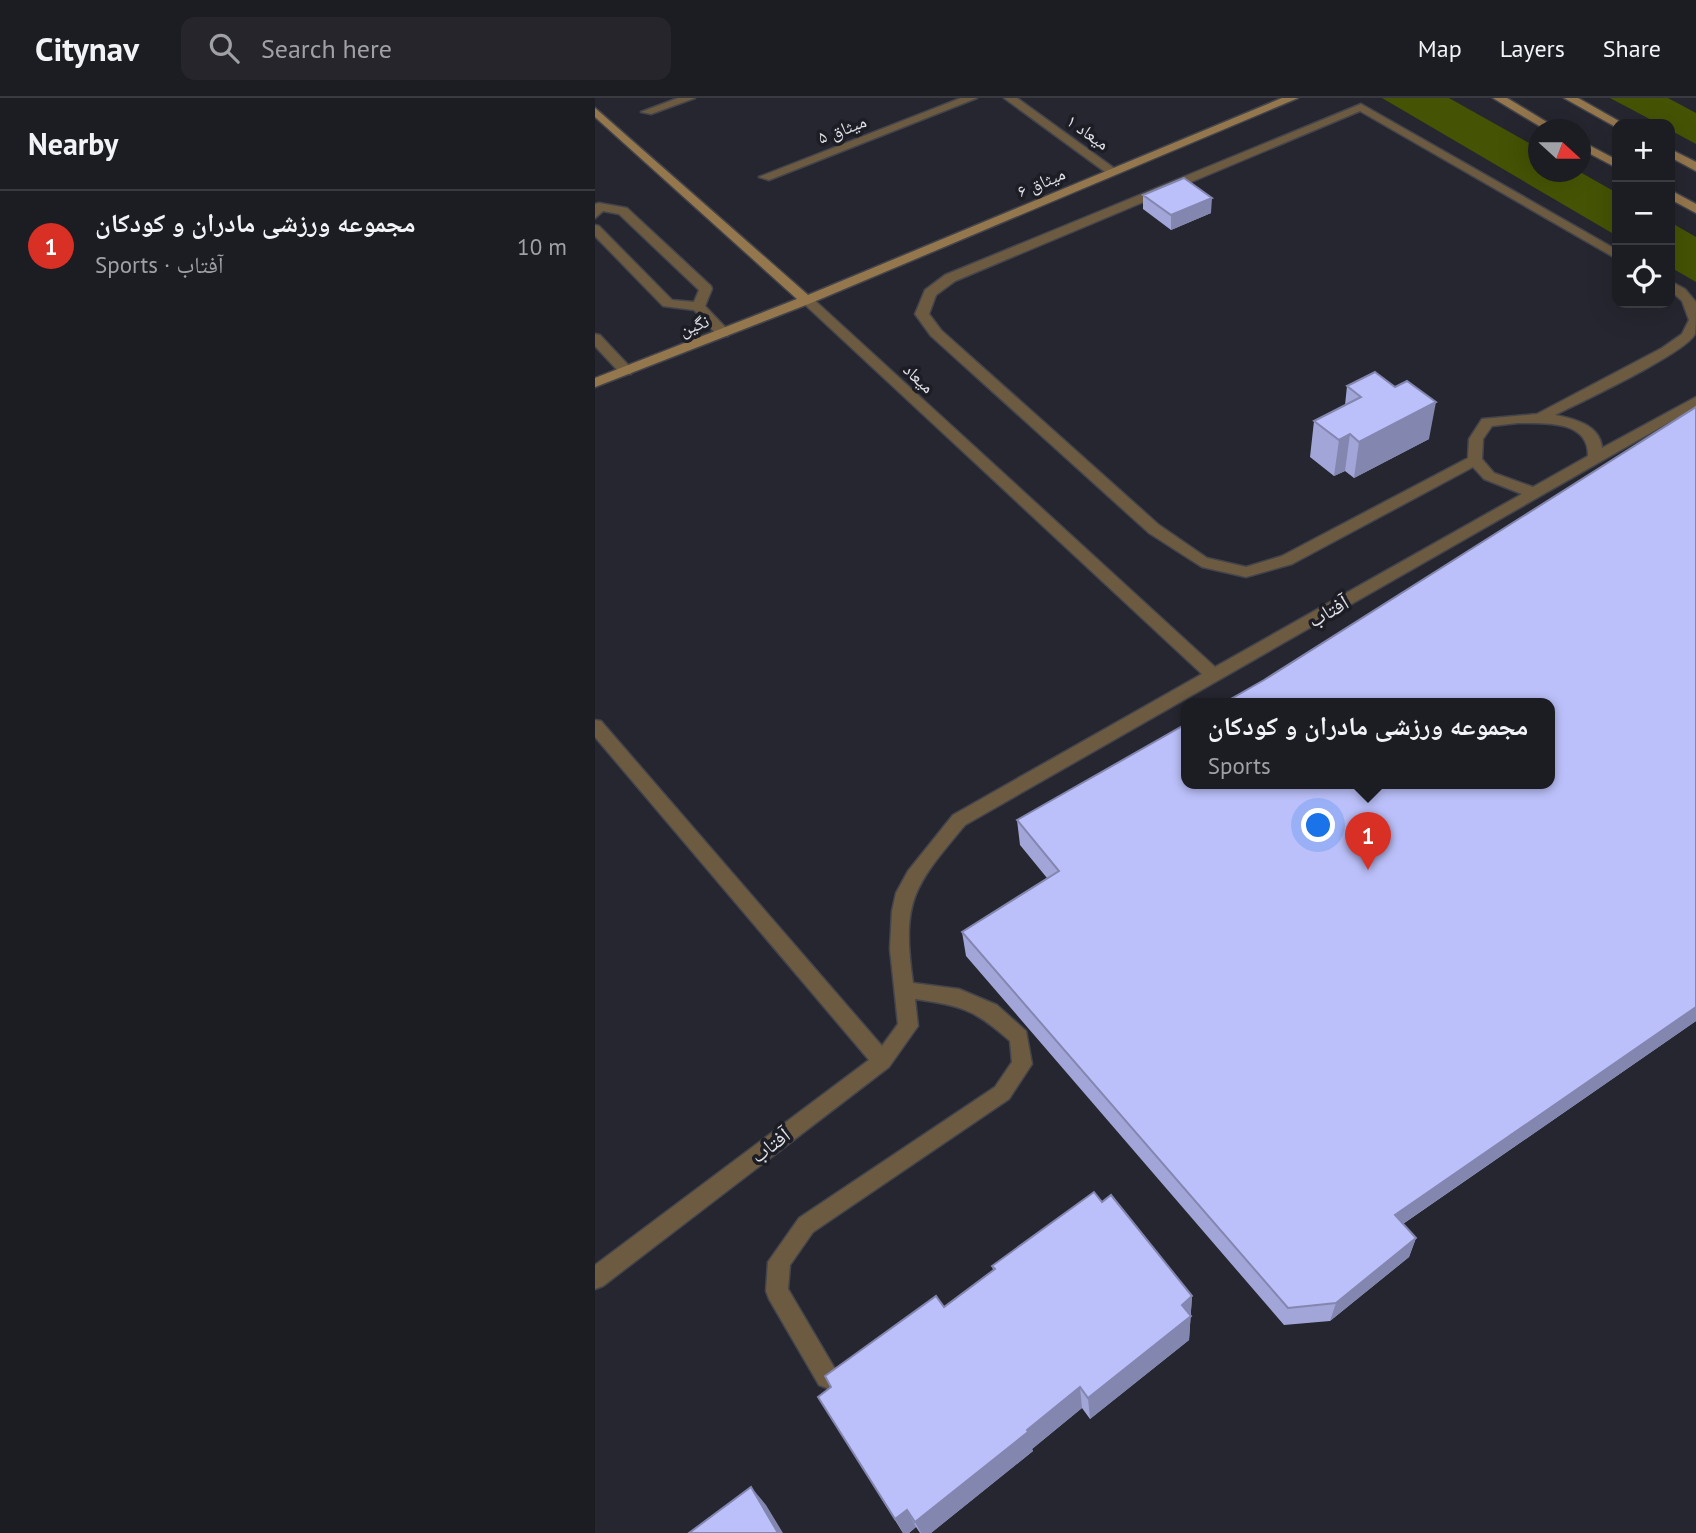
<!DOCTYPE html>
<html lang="en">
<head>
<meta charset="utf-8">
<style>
  :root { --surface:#1c1c23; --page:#25252b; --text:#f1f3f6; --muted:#a0a1a6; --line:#3a3a41; --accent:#d93025 }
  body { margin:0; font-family:"PT Sans","Noto Naskh Arabic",sans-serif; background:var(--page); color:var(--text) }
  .controls { position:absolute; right:21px; top:21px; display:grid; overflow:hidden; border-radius:14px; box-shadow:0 7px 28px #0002 }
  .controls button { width:63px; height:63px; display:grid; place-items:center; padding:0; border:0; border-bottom:2px solid var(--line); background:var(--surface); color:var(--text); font:35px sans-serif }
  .compass { position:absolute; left:933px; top:21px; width:63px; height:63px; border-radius:50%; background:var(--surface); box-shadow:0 7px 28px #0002; rotate:111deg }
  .you { position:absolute; left:724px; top:728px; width:24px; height:24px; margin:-18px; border:5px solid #fff; border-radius:50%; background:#1a73e8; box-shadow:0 0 0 10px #1a73e833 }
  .badge { display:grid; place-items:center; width:46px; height:46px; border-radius:50%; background:var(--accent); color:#fff; font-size:23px; font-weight:700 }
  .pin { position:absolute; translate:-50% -58px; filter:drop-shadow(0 2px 4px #0008) }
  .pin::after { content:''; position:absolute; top:37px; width:24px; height:21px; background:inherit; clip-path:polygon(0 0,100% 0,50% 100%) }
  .popup { position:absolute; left:586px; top:600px; width:374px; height:91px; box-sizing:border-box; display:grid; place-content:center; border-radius:14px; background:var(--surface); filter:drop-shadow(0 2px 5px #0005); font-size:23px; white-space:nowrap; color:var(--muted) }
  .popup b { font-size:26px; color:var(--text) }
  .popup::after { content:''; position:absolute; left:50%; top:100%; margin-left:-14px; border:14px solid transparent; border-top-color:var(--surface) }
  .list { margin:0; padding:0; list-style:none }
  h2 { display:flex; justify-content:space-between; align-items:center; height:91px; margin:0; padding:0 28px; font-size:30px }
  h2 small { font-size:23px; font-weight:400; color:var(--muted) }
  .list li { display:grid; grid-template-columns:46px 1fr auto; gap:21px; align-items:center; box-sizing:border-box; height:112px; padding:0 28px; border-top:2px solid var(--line) }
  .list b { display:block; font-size:26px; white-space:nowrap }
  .list p { margin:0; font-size:23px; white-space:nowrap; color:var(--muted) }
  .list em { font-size:23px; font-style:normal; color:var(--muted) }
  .icon { flex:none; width:38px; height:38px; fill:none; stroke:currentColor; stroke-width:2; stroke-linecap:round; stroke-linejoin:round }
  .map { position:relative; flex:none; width:1101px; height:1435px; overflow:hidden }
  header { display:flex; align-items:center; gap:42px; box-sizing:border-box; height:98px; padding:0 35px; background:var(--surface); border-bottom:2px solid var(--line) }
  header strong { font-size:33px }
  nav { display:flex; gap:38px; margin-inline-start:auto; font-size:24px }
  .search { width:490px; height:63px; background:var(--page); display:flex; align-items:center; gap:18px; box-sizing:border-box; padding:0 24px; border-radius:14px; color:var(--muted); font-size:26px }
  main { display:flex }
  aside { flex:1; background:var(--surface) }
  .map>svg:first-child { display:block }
</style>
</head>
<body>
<header>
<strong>Citynav</strong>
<div class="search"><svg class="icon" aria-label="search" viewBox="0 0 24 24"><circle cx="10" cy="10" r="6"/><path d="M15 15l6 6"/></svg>Search here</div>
<nav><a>Map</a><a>Layers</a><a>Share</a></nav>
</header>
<main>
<aside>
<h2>Nearby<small></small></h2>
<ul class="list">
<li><span class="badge">1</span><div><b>مجموعه ورزشی مادران و کودکان</b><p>Sports · آفتاب</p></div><em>10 m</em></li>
</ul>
</aside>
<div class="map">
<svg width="1101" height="1435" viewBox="0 0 1101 1435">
  <rect width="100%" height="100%" fill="#25262f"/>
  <path fill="#445304" d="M787,0H854L943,50L944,74H985L1022,95V138Z
    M1015,0H1073L1101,15V46L1075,32V26H1064Z
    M1075,124L1101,139V184L1075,169Z"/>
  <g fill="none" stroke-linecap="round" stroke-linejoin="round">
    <defs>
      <path id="street" d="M83,0H100L56,16L46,14Z
        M366,0H382L174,82L164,79Z
        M409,0H422L523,73L513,76Z
        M766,6L1022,152V161L765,13L360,183L341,197L334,216L346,232L564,427L612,460L651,469L687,458L873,360L874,341L887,321L942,316L1067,250L1087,236L1094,222L1087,203L1075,192V183L1090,191L1101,204C1101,214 1101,228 1100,236C1091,255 984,305 960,317C980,321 1005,327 1007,350L1101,299V309L370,727C319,788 306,802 318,885L364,891L402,907L431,933L437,966L414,1001L218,1134L195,1167L193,1191L240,1271L243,1279L240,1287L232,1290L224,1287L174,1201L171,1193L173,1164L204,1120L400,989L417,964L415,943C379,911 367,908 320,901L323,928L294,969L8,1188L0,1191V1167L274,962L0,639V622L6,623L287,948L303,926L295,851L297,813L301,795L313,773L358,717L607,576L205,202L211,198L216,199L620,569L927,396L889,381L878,369L697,466L651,479L607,469L554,435L336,238L320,216L330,192L350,177ZM923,325C950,325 994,322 993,358L938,389L899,375L887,361L888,341L897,328Z
        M4,105L32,110L116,188L117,191L110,208L133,232V238H123L99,212L68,208L0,138V127L4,128L77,202L99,204L104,192L24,116L8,113L0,120V106Z
        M0,236L5,237L36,270V276H26L0,248Z"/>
      <path id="secondary" d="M687,0H703L216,205L0,289V280L202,201L0,19V10L213,197Z
        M898,0H912L965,32H951Z
        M969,0H983L1029,26L1019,28Z
        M986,43L1022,62V70L986,51Z
        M1075,51L1101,64V73L1075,59Z
        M1075,92L1101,106V115L1075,101Z"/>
    </defs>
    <use href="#street" stroke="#43444c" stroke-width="3"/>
    <use href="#secondary" stroke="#43444c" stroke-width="3"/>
    <use href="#street" fill="#6d5b41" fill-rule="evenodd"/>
    <use href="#secondary" fill="#95774d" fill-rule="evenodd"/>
  </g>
  <path fill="#a1a5d7" d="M548,97L616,115L576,132L548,111Z
    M752,288L834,341L759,380L750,373L739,378L715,359L719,323L750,307Z
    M1101,309V923L808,1126L821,1140L814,1159L735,1223L689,1227L371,858L367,834L452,780L425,747L422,722L669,582Z
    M507,1104L597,1198L594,1242L495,1321L487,1310L437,1351L438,1353L336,1435H325L321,1429L314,1435H308L223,1299L349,1209L398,1172L397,1168Z"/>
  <path fill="#8386af" d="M617,100L616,115L576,132V117Z
    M841,304L834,341L759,380L764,344Z
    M755,336L750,373L739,378L744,342Z
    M1101,909V923L793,1136L800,1117Z
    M821,1140L814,1159L735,1223L741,1205Z
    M597,1198L594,1242L495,1321L493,1300Z
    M485,1289L487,1310L437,1351L438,1353L336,1435H326L320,1424Z
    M156,1389L171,1407L188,1435H183Z
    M312,1412L321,1429L314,1435H308L300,1421Z"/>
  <path fill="#bbc0fa" stroke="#8386af" stroke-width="2" d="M589,80L617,100L576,117L548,97Z
    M780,274L800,289L812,283L841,304L764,344L755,336L744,342L719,323L766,299L752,288Z
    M1101,309V909L800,1117L821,1140L741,1205L693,1210L367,834L464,773L422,722L591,626V686H955V606H627L669,582Z
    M499,1094L507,1104L516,1097L597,1198L587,1207L596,1218L493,1300L485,1289L432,1332L433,1334L320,1424L312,1412L300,1421L223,1299L236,1289L230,1278L341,1198L349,1209L400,1171L397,1168Z
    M156,1389L183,1435H94Z"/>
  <g text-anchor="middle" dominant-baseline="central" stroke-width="7" stroke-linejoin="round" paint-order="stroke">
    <g font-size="18" fill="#e0e1e7" stroke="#1c1d25">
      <text transform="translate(247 31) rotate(-21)">میثاق ۵</text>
      <text transform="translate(493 34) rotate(35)">میعاد ۱</text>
      <text transform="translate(446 84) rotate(-23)">میثاق ۶</text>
      <text transform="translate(99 227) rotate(-21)">نگین</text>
      <text transform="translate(324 280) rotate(43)">میعاد</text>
    </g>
    <g font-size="21" fill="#e0e1e7" stroke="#1c1d25">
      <text transform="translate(733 513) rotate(-30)">آفتاب</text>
      <text transform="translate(175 1047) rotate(-37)">آفتاب</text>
    </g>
  </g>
</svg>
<div class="controls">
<button>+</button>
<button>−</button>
<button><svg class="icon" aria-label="locate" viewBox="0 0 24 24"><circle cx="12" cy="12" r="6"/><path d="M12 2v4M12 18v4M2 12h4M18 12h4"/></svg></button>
</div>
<svg class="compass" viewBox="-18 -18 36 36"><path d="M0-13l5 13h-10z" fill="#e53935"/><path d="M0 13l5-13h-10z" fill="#a0a1a6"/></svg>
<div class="you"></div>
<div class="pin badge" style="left:773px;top:772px">1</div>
<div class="popup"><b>مجموعه ورزشی مادران و کودکان</b>Sports</div>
</div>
</main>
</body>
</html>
